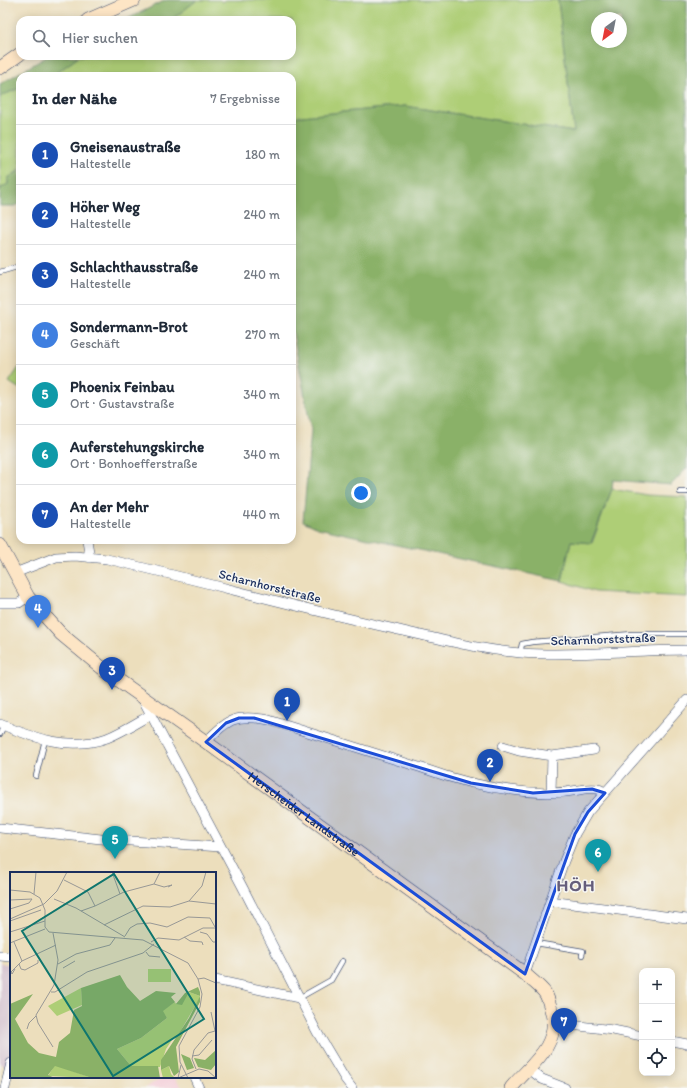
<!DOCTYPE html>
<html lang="de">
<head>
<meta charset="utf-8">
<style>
  :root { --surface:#fff; --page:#f6f6f7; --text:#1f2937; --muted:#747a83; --line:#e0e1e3; --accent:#ea580c }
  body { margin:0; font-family:Itim,sans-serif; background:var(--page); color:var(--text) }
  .controls { position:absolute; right:12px; bottom:12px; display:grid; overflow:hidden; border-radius:8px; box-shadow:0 2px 10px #0003 }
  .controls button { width:36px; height:36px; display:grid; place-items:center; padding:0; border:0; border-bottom:1px solid var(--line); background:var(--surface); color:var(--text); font:20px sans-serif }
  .compass { position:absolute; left:591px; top:12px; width:36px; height:36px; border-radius:50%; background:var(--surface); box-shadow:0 2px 10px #0003; rotate:212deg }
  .you { position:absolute; left:361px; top:493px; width:14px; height:14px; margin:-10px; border:3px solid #fff; border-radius:50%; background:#1a73e8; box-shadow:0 0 0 6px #1a73e833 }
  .badge { display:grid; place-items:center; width:26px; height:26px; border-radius:50%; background:var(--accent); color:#fff; font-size:13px; font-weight:700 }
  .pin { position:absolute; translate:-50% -33px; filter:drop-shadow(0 1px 2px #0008) }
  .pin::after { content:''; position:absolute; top:21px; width:14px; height:12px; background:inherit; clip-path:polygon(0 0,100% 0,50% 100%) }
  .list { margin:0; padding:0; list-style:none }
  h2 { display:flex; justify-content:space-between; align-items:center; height:52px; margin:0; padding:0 16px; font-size:17px }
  h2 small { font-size:13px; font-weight:400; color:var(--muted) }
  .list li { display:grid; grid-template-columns:26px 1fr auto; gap:12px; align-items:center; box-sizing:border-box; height:60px; padding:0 16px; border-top:1px solid var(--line) }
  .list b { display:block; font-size:15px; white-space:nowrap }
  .list p { margin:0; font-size:13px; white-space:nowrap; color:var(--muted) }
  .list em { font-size:13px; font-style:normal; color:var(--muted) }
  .icon { flex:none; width:22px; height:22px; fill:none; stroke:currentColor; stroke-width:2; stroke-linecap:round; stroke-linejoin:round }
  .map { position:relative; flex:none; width:687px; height:1088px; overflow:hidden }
  .search { position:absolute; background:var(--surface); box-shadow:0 2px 10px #0003; left:16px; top:16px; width:280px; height:44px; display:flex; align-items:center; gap:10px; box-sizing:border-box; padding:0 14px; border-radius:12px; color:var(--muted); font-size:15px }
  .panel { position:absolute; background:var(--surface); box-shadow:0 2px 10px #0003; left:16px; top:72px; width:280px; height:472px; border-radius:12px }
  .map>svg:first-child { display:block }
</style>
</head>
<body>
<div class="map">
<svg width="687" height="1088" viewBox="0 0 687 1088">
  <rect width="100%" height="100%" fill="#f6f6f2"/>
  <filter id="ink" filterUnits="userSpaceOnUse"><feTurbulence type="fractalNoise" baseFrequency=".025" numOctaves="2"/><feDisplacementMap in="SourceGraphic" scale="8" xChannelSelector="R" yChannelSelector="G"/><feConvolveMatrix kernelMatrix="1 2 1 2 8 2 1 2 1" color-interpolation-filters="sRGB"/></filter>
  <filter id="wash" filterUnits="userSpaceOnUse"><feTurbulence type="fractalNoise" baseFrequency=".012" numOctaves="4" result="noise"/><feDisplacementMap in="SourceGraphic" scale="16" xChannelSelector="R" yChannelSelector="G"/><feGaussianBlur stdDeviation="0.9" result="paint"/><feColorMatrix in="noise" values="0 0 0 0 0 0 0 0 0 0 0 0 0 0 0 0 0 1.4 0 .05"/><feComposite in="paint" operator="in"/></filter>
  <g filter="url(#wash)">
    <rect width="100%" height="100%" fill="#ecdebc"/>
    <path fill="#f5cfd9" d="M161,1077H174L183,1088H146Z"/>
    <path fill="#d1bdcb" d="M0,963L11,965V1048L7,1066L0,1064Z"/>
    <path fill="#aece76" stroke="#647e6a" d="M197,0H220L222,2L226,0H558L574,132L405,106L292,117V76H48L56,73L80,56H292V20H171Z
      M20,88V170L8,178V184L0,189V98L3,95Z
      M20,366V389L9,382Z
      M612,489L647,495L687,497V597L595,592L562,581L571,541L592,543Z"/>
    <path fill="#8ab167" stroke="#527062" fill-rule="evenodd" d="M166,0H197L171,20H125Z
      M558,0H687V468L671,485L613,480L612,489L591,543L571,541L562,581L318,528L303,521L311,430L292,328V117L405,106L574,132ZM597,18H621V42H597Z
      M48,56H80L56,73L48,76H20V88L3,95L0,98V84Z
      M20,170V204L14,206H0V189L8,184V178Z"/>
  </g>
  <g filter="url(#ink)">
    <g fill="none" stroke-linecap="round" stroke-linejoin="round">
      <defs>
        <path id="service" d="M0,272L20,266
          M680,492H687
          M520,653L522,644L532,642L633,634H687
          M0,734L4,725
          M36,776L45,740
          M536,943L583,951L582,955
          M299,998L331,980L342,961"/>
        <path id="minor" d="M87,540L90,558
          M15,573L56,557L75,556L107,559C202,581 295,607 390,628C433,638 477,649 521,653C576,657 632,650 687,650
          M0,603H19L28,597
          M142,698L242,886L317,1032L345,1079L352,1088
          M0,724C33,738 71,751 107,738C122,732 136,723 150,715
          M206,742C228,718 237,714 269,720L422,768C463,783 505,792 548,793C559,793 569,792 579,790C585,789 592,788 597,789C601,789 603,791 605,793
          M503,746L519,751L552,756L594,750
          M551,793L552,756
          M0,828L101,839L221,847
          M550,901L687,919
          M0,956L11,957
          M525,974L564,861L575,834L588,812L687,700
          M215,980L299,998
          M554,1023L613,1030L642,1036
          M672,1041L687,1044
          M529,1069L542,1079L565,1088
          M194,1077L199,1088
          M5,1088L11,1063"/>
        <g id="secondary">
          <path d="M88,20L134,0"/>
          <path d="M0,68L20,54"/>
          <path id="s1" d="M0,545L28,597L61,634L107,672L206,742L525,974C531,980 540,986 545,993C549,999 550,1007 552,1013C560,1046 529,1066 511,1088"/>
        </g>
      </defs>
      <use href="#service" stroke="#3a496c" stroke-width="6"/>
      <use href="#minor" stroke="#3a496c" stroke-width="10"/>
      <use href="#secondary" stroke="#3a496c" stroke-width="14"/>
      <use href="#service" stroke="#fff" stroke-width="4.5"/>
      <use href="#minor" stroke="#fff" stroke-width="9"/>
      <use href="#secondary" stroke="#fde5c5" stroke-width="13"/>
    </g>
  </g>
  <path fill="#1d4ed8" fill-opacity="0.2" stroke="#1d4ed8" stroke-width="3" stroke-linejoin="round" d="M239,718H254L471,783L533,793L592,789L605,793L588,812L575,834L525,974L206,742L226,723Z"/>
  <g text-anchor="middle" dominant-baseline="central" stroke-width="3" stroke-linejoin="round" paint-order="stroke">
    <g font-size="13" fill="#1b2f5e" stroke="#f6f6f2">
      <text transform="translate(270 586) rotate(14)">Scharnhorststraße</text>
      <text transform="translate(603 639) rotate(-2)">Scharnhorststraße</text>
      <text stroke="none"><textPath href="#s1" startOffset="411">Herscheider Landstraße</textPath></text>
    </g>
    <g font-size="17" font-weight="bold" letter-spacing="1" fill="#645d7b" stroke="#f6f6f2">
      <text x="576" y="885">HÖH</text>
    </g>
  </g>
  <g transform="translate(10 872)">
    <rect width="206" height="206" fill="#ecdebc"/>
    <path d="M138,97H161V110H138ZM71,116L72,133L47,144L38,134ZM179,120L190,124L188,129L167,165H164L156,177L150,195L121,194L107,177L131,166L157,146L152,139L165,130L166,132ZM45,193L82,206L38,204ZM159,194L161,202L165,206H153L151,198Z" fill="#aece76"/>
    <path d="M110,103L117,115L130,129L146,119L166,121L161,125L165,130L153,139L157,146L131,166L107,177L121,194H148L150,206H82L45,194L38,203L45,206H0V132L23,122L5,147L18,171L29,181L46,185L49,170L60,161L64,138L72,134L71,116ZM188,115L190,120V130L166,175L169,200L164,204L159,194L151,198V188L179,146L190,124L179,120L172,133L166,132L175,121ZM206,178V192L201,198L188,195L184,186L195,188ZM171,182L180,186L184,196L177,198Z" fill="#8ab167"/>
    <path fill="none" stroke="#989896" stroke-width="1" d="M102,0L110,22M54,8L78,20L85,34L114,20L144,12L150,0M144,12L154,15L162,13L158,15M0,18L20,20L30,26L35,38V55L39,60L133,68L178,91L188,107L192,122L190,135L169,174L170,190L178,206M24,22L26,0M44,27L66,36L115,65M0,28L22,27M179,29L206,32M0,37L19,31L22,27M71,39L85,34M0,47L34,32L47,19L57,0M0,49L31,38M94,53L133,34L160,35L179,29L192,14L196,0M0,60L35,49M190,60L197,62L203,70H206M115,64L120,56L127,52L140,51L157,55L178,45L200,46L205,55M174,65L180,69L192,70L193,73M4,70L12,89M141,70L148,66L169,68L193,56H206M0,71L35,57M136,80L139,84L150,85M9,92L11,97L15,98L28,91V88M48,92L66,82L100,73L105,66M53,96L65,89M5,97L2,102L1,100L12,89L46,73M188,107L194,106L206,111M41,120H45L77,100L133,81L144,72M201,140L205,159M17,157L19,151L26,144M43,175L28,151L26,143L44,113L48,88L43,61M182,184L189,183L202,168M186,197L182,187L184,178L198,161L205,159M168,206L189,197L198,199L206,206M168,206L171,193"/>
    <path fill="#0f766e" fill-opacity="0.15" stroke="#0f766e" stroke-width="2" d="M104,2L194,147L103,204L12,59Z"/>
    <rect width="206" height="206" fill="none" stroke="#1b2f5e" stroke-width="2"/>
  </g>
</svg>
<div class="controls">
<button>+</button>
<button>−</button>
<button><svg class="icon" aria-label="locate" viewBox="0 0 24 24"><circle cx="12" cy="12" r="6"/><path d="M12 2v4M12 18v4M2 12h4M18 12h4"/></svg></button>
</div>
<svg class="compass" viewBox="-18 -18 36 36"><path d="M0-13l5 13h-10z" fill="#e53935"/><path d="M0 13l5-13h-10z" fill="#747a83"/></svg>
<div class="you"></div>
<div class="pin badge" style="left:287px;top:721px;background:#1a4fb4">1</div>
<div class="pin badge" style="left:490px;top:782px;background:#1a4fb4">2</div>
<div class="pin badge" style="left:112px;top:690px;background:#1a4fb4">3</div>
<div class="pin badge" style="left:38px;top:628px;background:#3f7fe0">4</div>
<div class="pin badge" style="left:115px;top:859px;background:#0f9aa8">5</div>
<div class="pin badge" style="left:598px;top:872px;background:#0f9aa8">6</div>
<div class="pin badge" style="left:564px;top:1041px;background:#1a4fb4">7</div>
<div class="search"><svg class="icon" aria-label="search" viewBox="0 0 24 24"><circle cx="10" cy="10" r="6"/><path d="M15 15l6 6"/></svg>Hier suchen</div>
<section class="panel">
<h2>In der Nähe<small>7 Ergebnisse</small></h2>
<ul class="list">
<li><span class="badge" style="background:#1a4fb4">1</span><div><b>Gneisenaustraße</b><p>Haltestelle</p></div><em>180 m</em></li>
<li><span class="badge" style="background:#1a4fb4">2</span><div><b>Höher Weg</b><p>Haltestelle</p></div><em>240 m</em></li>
<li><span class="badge" style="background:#1a4fb4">3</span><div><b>Schlachthausstraße</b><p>Haltestelle</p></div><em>240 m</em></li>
<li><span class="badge" style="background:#3f7fe0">4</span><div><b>Sondermann-Brot</b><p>Geschäft</p></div><em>270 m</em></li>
<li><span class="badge" style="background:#0f9aa8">5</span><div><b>Phoenix Feinbau</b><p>Ort · Gustavstraße</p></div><em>340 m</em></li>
<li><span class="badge" style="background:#0f9aa8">6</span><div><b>Auferstehungskirche</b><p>Ort · Bonhoefferstraße</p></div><em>340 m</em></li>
<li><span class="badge" style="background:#1a4fb4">7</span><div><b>An der Mehr</b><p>Haltestelle</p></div><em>440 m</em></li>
</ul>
</section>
</div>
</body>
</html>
